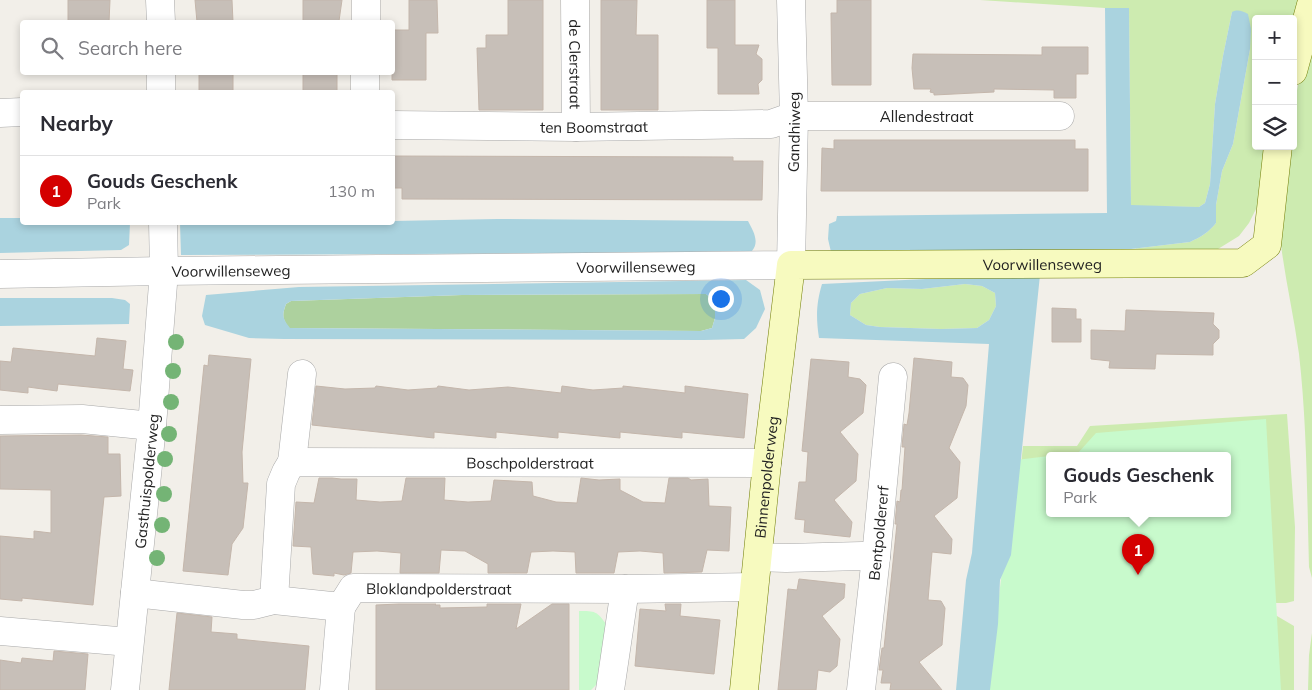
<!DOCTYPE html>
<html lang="en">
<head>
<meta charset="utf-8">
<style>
  :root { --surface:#fff; --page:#f7f7f7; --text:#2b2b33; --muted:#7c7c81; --line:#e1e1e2; --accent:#d40000 }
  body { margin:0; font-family:Mulish,sans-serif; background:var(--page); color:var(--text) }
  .controls { position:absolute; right:15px; top:15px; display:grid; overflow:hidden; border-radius:5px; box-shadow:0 2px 8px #0003 }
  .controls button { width:45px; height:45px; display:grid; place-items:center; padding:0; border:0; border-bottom:1px solid var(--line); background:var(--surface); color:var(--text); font:25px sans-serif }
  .you { position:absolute; left:720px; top:298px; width:18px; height:18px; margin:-12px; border:4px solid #fff; border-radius:50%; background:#1a73e8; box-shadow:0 0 0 8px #1a73e833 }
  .badge { display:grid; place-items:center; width:32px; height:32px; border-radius:50%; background:var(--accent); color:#fff; font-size:16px; font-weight:700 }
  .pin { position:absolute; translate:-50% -41px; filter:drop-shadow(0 1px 2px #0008) }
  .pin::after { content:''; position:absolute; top:26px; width:18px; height:15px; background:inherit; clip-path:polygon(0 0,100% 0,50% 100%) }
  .popup { position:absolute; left:1046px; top:452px; width:185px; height:65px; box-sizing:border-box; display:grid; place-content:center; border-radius:5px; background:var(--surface); filter:drop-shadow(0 1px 4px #0005); font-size:16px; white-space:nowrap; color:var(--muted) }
  .popup b { font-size:19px; color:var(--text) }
  .popup::after { content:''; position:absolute; left:50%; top:100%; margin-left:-10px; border:10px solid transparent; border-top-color:var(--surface) }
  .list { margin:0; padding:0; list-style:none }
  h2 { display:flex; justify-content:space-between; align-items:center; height:65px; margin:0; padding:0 20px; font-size:21px }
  h2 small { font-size:16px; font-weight:400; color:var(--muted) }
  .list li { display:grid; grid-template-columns:32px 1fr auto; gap:15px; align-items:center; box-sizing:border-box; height:70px; padding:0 20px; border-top:1px solid var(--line) }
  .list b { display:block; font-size:19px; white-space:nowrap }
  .list p { margin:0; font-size:16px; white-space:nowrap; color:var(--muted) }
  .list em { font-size:16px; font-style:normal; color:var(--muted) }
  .icon { flex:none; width:28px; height:28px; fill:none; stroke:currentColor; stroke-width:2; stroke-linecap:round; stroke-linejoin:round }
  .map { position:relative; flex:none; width:1312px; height:690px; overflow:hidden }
  .search { position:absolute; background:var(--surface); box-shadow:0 2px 8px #0003; left:20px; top:20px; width:375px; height:55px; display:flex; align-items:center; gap:12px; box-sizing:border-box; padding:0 18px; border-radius:5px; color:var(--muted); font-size:19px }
  .panel { position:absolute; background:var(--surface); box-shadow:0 2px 8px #0003; left:20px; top:90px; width:375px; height:135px; border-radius:5px }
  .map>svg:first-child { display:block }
</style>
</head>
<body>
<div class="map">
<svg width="1312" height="690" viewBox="0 0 1312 690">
  <rect width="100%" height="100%" fill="#f2efe9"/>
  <path fill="#cdebb0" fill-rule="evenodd" d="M980,0H1302L1293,19H1256V146H1267L1262,197L1249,223L1239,236L1218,249L1106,252L1190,242C1201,237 1209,232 1216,223V205L1222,171L1233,144L1250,49L1232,12L1223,56L1215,104L1210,184L1205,203L1199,207L1131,206L1129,8H1105Z
    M1312,31V578L1309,567C1307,496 1307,425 1299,354C1292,301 1277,249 1278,195C1278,179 1282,162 1284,146H1293V112L1301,69Z
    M965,284L982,286L995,293L996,306L989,320L977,328L941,329L880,327L866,325L850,315L851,303L860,294L887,288L922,289Z
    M1287,414L1295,527L1294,601L1286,603H1151L1011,555L1023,446H1077L1090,426ZM1049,456H1227V514H1049Z
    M1277,616L1294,626V690H1247L1205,618Z
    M1312,633V690H1308L1309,655Z"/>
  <path fill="#add19e" d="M706,294L715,301V318L712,328L701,331L289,328C282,318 282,315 286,304L291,301L462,295Z"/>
  <path fill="#c8facc" d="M1266,419L1281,690H988L1015,460L1049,456V514H1227V456H1049L1078,453L1096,433Z
    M579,611C595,611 597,611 606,624L601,680L591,690H579Z"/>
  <path fill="#aad3df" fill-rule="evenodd" d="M1105,8H1129L1131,205L1199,207L1205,203L1210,184L1215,104L1223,56L1232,12C1238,9 1242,11 1248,14L1251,29L1250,49L1233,144L1222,171L1216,205V223C1209,232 1201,237 1190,242L1106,252H831L828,239L829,224L836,221L837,216L1107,213Z
    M0,218H22V222L130,223L129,245L121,250L0,253Z
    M497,219L748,221C753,231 760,241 752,251L635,253L181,255L180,223L392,222L393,221Z
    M1009,275H1040L1011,555L1000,580L998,624L990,690H956L966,580L972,553L989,344L819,338C816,318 816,304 822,284ZM965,284L982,286L995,293L996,306L989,320L977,328L941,329L880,327L866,325L850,315L851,303L860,294L887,288L922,289Z
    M746,280L760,290L765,309L756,328L744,339L704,340L284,339L249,338L205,325L202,316L206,295L299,287ZM706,294L715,301V318L712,328L701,331L290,328C282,318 282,315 286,304L291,301L462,295Z
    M0,298H112L125,300L130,304L129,324L0,326Z"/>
  <path fill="#c7bfb8" stroke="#c4b6ab" d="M68,0H110L109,22H68Z
    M195,0H232L233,22H197Z
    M303,0H342L339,21L337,22H303Z
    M409,0H437L438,33H426V80H392V30H409Z
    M508,0H543V110H479L477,48H486V35H508Z
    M601,0H637L636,35H658V110H601Z
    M707,0H735V45H759L756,54L762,59V80L758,84L759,94H718V48H707Z
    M837,0H871V85H832L831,13H837Z
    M1042,47H1088V74H1076V98H1054V90L994,89V92L934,95V93L930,92L931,89H914L912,68L913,54L1042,55Z
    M199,72H233V92H199Z
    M303,73H337V92H303Z
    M834,140H1075V149H1088V191H821L822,148L834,149Z
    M392,156L733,157V161H763L762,200L402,199V188H392Z
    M1052,308L1076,309V319H1081V342H1052Z
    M1126,310L1214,313L1213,324L1219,330V338L1213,344V355L1156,354L1155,369L1109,368L1110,361L1091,359V330L1125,331Z
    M97,338L126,341L123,369L133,370L130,391L58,384L57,391L28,387V393L0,390V361L11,362L13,348L95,356Z
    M209,355L251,359L242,452L243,483H248L243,528L232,544L228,575L183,571L204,365L208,366Z
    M914,358L952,362L951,377L963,378L968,385L966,406L949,448L960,462L957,498L934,516L952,539L951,554L932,552L928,600L941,601L945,608L942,645L919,662L942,690H890L891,683H881L883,670H879L882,648H884L897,524H895L897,501L900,502L901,490H902L905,447H902L904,424L907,425L909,413Z
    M811,359L849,362L848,377L860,379L866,385L863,413L840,432L858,454L856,481L834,500L852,522L850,537L804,532L805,520L795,519L799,482H806L808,452L802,451Z
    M316,386L345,389L375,388L376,386L408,390L437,388L438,386L469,390L508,387L561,393L562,386L593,390L623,388V386L685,393V386L748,394L744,438L682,432V438L620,432V438L558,432V438L496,432V438L434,432V438L312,425Z
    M81,435L108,437V454H120L121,496L104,497L93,605L22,598V601L0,599V536L34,539V531L51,533V490L0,489V436Z
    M319,478H332L341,479H357L356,500L380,502L402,501L406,478H445L444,500L468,502L491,501L494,480L532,482L533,496L556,502L577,503L581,478L599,480L620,479V490L643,502L665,503L669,478H688L691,480L708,479L709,506L731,507L729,551L707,550L702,572L664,573L663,553L640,551L618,552L614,573H576L575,552L553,551L531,552L527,573H488V564L465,551L441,550L439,573H400L401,553L377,551L353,552L351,573L344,575L334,573V576L313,574L311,547L293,546L296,502L314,503Z
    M799,579L845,584L844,598L822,616L840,639L837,666L830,672L818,670L816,690H778L788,589L797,590Z
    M399,604H436L435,605H440V608L487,607V604H521L516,629L552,604H569V690H376V605Z
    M665,604H681L680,616L720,620L714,674L635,666L640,609L666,611Z
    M177,613L212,617L211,632L237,634V639L309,646L305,690H169Z
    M54,651L88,654L85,690H0V660L21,663L22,658L53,661Z"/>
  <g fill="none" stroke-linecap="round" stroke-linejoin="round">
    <defs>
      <g id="street">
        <path d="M160,0L161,22"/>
        <path id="s1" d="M575,0L576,127"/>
        <path d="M366,22V0"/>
        <path d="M161,92V72"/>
        <path d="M365,92V72"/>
        <path d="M0,113L22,112"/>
        <path id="s2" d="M392,125L576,127L771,124L794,116H1060"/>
        <path id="s3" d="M0,274L164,271L791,265L794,116L791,0"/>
        <path d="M0,420L82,419L152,426"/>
        <path d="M292,462L302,374"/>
        <path d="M758,557L786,558L862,556L876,557"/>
        <path id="s4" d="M135,593L243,605H254L274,600L341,607L353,588L625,589L754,587"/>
        <path id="s5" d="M274,600L281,484L286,472L292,462L767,463"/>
        <path d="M0,631L129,642"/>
        <path id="s6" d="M125,690L152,426L164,271L163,222"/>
        <path d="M334,690L341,607"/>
        <path d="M610,690L625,589"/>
        <path id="s7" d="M861,690L876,557L893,377"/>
      </g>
      <g id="secondary">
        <path d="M1293,71L1312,1"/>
        <path id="s8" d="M744,690L767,463L791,265L1243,263L1267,245L1278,146"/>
      </g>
    </defs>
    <use href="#street" stroke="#a9a9a9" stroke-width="29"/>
    <use href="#secondary" stroke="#707d05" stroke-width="29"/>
    <use href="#street" stroke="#fff" stroke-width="28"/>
    <use href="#secondary" stroke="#f7fabf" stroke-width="28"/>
  </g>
  <g fill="#74b475">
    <circle cx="176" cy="342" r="8"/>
    <circle cx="173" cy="371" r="8"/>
    <circle cx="171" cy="402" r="8"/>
    <circle cx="169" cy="434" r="8"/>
    <circle cx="165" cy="459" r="8"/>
    <circle cx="164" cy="494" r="8"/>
    <circle cx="162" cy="525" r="8"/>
    <circle cx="157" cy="558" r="8"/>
  </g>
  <g text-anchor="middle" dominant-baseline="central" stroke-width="4" stroke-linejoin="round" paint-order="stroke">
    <g font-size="15" fill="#222" stroke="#fff">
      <text stroke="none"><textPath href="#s1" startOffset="64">de Clerstraat</textPath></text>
      <text stroke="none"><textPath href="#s2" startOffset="536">Allendestraat</textPath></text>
      <text stroke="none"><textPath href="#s2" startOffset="202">ten Boomstraat</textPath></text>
      <text stroke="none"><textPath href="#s3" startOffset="924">Gandhiweg</textPath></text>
      <text stroke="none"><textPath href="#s8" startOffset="679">Voorwillenseweg</textPath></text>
      <text stroke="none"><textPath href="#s3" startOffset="636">Voorwillenseweg</textPath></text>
      <text stroke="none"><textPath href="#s3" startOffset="231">Voorwillenseweg</textPath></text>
      <text stroke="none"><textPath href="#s5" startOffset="379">Boschpolderstraat</textPath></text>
      <text stroke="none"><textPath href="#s8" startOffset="214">Binnenpolderweg</textPath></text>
      <text stroke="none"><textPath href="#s6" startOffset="210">Gasthuispolderweg</textPath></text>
      <text stroke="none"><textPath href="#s7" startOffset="158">Bentpoldererf</textPath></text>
      <text stroke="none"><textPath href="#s4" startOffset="316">Bloklandpolderstraat</textPath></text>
    </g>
  </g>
</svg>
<div class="controls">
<button>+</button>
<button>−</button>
<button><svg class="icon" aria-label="layers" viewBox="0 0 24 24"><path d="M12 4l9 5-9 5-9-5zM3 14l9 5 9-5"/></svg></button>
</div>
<div class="you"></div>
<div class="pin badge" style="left:1138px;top:575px">1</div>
<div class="popup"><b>Gouds Geschenk</b>Park</div>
<div class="search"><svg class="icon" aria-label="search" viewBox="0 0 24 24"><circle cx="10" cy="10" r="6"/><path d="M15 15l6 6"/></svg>Search here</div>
<section class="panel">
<h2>Nearby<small></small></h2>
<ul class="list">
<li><span class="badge">1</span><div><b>Gouds Geschenk</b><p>Park</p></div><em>130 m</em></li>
</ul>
</section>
</div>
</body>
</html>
